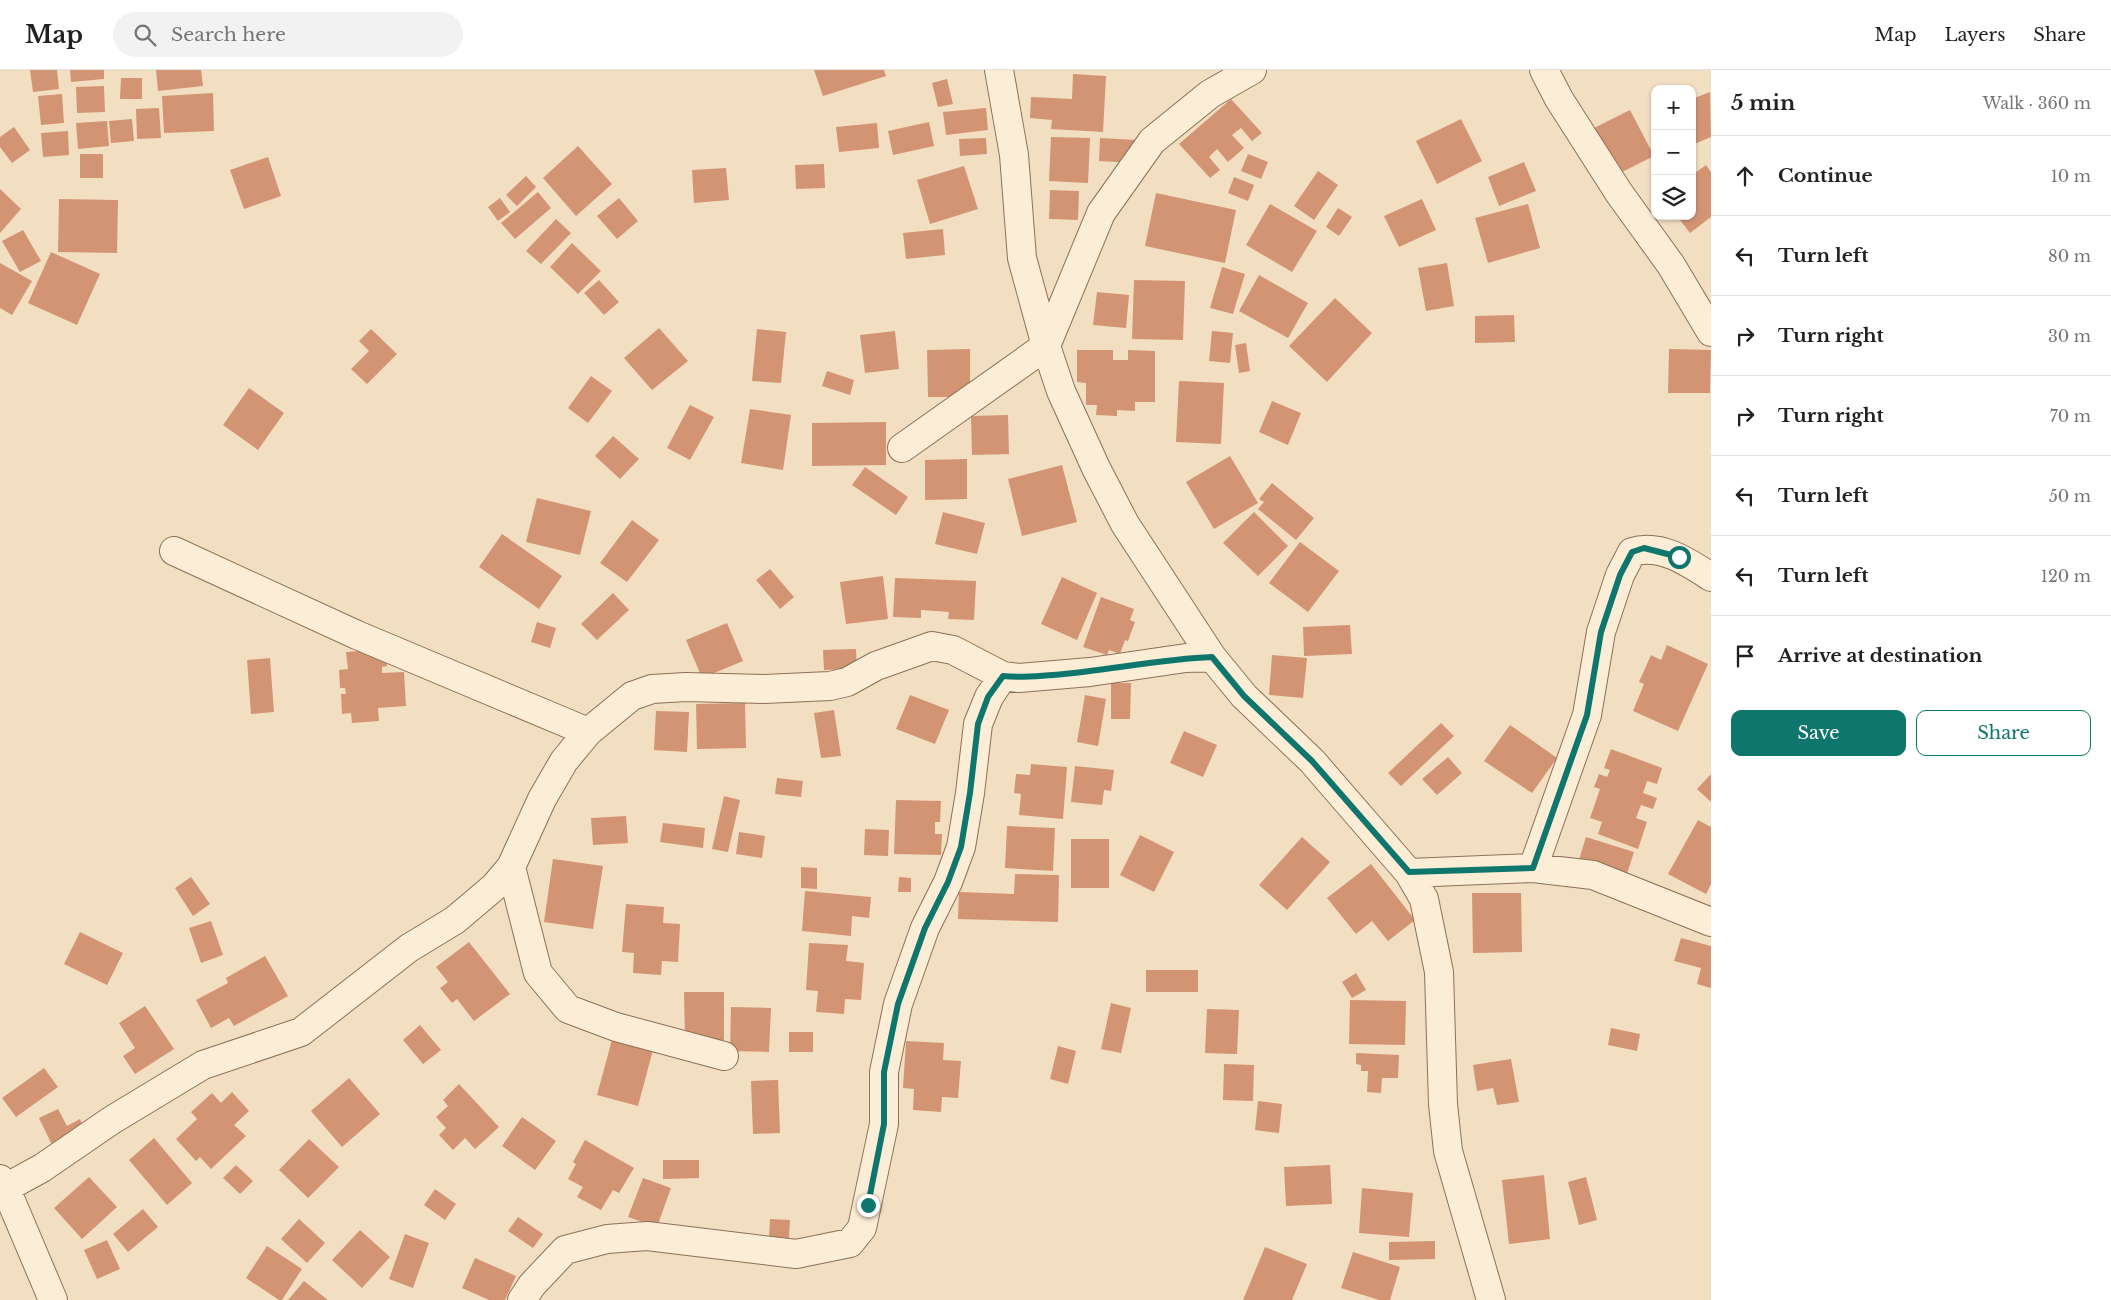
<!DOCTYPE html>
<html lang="en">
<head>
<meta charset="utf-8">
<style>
  :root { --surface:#fff; --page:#f2f2f2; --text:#202124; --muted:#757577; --line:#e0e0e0; --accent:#0f766e }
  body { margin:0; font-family:"Libre Baskerville",serif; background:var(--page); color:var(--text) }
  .controls { position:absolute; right:15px; top:15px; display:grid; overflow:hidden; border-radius:10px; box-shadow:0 1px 4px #0004 }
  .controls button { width:45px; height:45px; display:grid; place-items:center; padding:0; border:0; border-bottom:1px solid var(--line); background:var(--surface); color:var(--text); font:25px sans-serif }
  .stop { position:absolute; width:15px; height:15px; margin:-11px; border:4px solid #0f766e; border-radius:50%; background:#fff }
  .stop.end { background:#0f766e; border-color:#fff; box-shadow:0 1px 5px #0008 }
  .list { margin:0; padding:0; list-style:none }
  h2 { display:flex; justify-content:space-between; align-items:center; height:65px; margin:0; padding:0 20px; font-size:21px }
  h2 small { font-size:16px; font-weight:400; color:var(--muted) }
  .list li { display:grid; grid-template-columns:32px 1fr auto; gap:15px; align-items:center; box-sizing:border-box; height:80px; padding:0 20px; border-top:1px solid var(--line) }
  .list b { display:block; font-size:19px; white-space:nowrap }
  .list em { font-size:16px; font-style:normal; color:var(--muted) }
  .actions { display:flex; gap:10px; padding:15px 20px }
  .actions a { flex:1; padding:11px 0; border:1px solid var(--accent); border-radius:10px; text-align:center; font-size:18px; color:var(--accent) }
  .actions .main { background:var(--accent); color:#fff }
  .icon { flex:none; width:28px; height:28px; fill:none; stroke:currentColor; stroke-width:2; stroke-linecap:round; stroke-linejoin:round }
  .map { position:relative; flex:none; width:1711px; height:1230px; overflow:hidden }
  header { display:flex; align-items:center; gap:30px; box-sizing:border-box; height:70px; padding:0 25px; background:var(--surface); border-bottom:1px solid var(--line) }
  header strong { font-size:24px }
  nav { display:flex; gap:28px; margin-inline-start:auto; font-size:18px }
  .search { width:350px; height:45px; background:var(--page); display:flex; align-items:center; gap:12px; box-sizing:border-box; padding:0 18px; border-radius:28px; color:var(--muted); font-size:19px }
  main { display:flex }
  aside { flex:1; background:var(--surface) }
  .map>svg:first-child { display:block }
</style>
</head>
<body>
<header>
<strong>Map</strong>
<div class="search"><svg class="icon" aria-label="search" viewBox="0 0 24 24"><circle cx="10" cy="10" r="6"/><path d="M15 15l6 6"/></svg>Search here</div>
<nav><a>Map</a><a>Layers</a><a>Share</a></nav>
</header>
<main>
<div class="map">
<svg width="1711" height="1230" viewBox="0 0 1711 1230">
  <rect width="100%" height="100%" fill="#f2dfc2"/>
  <path fill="#d39474" d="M30,0H57L59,19L33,22Z
    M70,0H104V9L71,12Z
    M156,0H201L203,16L158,21Z
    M814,0H884L886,6L823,26Z
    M1073,4L1106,6L1103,62L1051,59L1052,50L1030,48L1031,27L1072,29Z
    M121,8H142V29H120Z
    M947,9L953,34L938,37L932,13Z
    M104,16L105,42L77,43L76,17Z
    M1710,22L1711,67L1692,75V29Z
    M213,23L214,61L164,63L162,26Z
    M62,24L64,53L41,55L38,26Z
    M1231,29L1262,63L1252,71L1241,58L1232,65L1244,78L1228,92L1217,79L1209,87L1220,100L1210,108L1179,74Z
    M159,38L161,68L137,69L136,39Z
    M986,38L988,60L946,65L943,42Z
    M1630,40L1654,86L1616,105L1592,59Z
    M132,49L134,71L111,73L109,51Z
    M1461,49L1482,91L1437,114L1416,71Z
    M107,51L109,76L78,79L76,53Z
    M929,52L934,76L893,85L888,61Z
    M877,53L879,78L839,82L836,57Z
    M14,57L30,80L12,93L0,77V67Z
    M68,61L69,85L43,87L41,63Z
    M1051,67L1090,68L1088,113L1049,111Z
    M986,68L987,84L960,86L959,69Z
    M1100,68L1136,70L1134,93L1099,91Z
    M578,76L612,114L576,146L543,108Z
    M80,84H103V108H80Z
    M1248,84L1268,92L1261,109L1241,101Z
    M268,87L281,126L244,139L230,100Z
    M1524,92L1536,121L1499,136L1488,107Z
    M824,94L825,118L796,119L795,95Z
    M1706,95L1711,102V147L1690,163L1677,146H1692V105Z
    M964,96L978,139L930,154L917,110Z
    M726,98L729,130L694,133L692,100Z
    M1318,101L1338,115L1314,150L1294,136Z
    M526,106L536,117L517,136L506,125Z
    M1234,107L1254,115L1248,131L1228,123Z
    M0,119L21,139L0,163Z
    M1050,120L1079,121L1078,150L1049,149Z
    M538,122L551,138L515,169L501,153Z
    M1156,123L1236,140L1225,193L1145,176Z
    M500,128L510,142L498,151L488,137Z
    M619,128L638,151L617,169L597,146Z
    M59,129L118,130L117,183L58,182Z
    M1422,129L1436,160L1399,177L1384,146Z
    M1270,134L1317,161L1292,202L1246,175Z
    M1528,134L1540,178L1488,193L1475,148Z
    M1338,138L1352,147L1339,166L1326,157Z
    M556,149L571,163L541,194L526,181Z
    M943,159L945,185L906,189L903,163Z
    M23,160L41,191L20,202L2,171Z
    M572,173L601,201L578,224L550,197Z
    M51,182L100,204L77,255L28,233Z
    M0,193L32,211L12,245L0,238Z
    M1447,193L1454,236L1426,241L1418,198Z
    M1222,197L1245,204L1233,244L1210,238Z
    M1259,205L1308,233L1288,268L1239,241Z
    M599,210L619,232L604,245L584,223Z
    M1134,210L1185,211L1183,270L1132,269Z
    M1097,222L1129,225L1126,258L1093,255Z
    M1335,228L1372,263L1327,312L1289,276Z
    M1514,245L1515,272L1475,273V246Z
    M659,258L688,291L652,320L624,288Z
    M371,259L397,284L367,314L351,299L369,281L359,271Z
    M757,259L786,262L781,313L752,311Z
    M895,261L899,299L865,303L860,265Z
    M1212,261L1233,263L1230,293L1209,291Z
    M1246,273L1250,301L1239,303L1235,275Z
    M970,279V327H928L927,280Z
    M1669,279L1711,280L1710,323H1668Z
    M1077,280H1113V290H1128V280L1155,281V332H1135V341L1117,340V346L1096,345L1097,335H1086V313L1077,312Z
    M827,301L854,310L850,325L822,316Z
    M591,306L612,321L588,353L568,338Z
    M1179,311L1224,313L1221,374L1176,372Z
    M249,318L284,343L258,380L223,355Z
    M1272,331L1301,343L1288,375L1259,362Z
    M690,335L714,347L690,390L667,378Z
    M750,339L791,345L783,400L741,393Z
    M1008,345L1009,384L972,385L971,346Z
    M886,352V395L812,396V353Z
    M613,366L639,389L620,409L595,386Z
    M1230,386L1258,433L1214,459L1186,412Z
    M967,389V429L925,430V390Z
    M1062,395L1077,452L1022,466L1008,409Z
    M865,397L908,427L896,445L852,415Z
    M1272,413L1314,448L1296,470L1258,439L1264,432L1259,429Z
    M537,428L591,441L580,485L526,472Z
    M943,442L985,453L977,484L935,474Z
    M1254,442L1288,476L1258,506L1223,473Z
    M632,450L659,470L627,512L600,493Z
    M502,464L562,506L539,539L479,497Z
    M1300,472L1339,501L1308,542L1269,513Z
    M770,499L794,527L780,539L756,510Z
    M883,506L888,549L846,554L840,512Z
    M1062,507L1097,523L1077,570L1041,554Z
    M895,508L976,511L974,550L948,549L949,542L921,540V548L893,547Z
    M613,523L629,540L597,570L581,554Z
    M1101,527L1134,539L1130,550L1135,552L1128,571L1125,570L1120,584L1109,580L1107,585L1083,577Z
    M537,552L556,558L550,578L531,572Z
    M727,553L743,591L702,608L686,570Z
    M1350,555L1352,584L1304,586L1303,557Z
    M1667,575L1708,594L1678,661L1633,641L1644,614L1639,612L1651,585L1661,590Z
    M386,579L387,596L382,597V603L404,602L406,636L378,638L379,651L352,653L351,643L342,644L341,624H346L345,618H340L339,600L348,599L346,582Z
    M856,579L857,599L824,600L823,580Z
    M1272,585L1307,588L1303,628L1269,625Z
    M270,588L274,642L251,644L247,590Z
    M1111,613H1131L1130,649H1111Z
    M910,625L949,640L935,674L896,659Z
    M1085,625L1106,629L1098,676L1077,672Z
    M745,633L746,678L697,679L696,634Z
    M834,640L841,686L821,688L814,643Z
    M656,641L689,642L687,682L654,680Z
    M1441,653L1454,666L1401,716L1388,703Z
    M1510,655L1557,688L1532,723L1484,691Z
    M1184,661L1217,675L1203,707L1170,693Z
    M1611,679L1662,698L1657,714L1647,711L1643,723L1657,728L1653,739L1641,735L1636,748L1647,752L1638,779L1598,764L1602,752L1590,748L1600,719L1594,717L1599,704L1607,707L1610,700L1604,698Z
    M1448,687L1462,703L1437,725L1422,709Z
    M1031,694L1067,697L1063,749L1019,745L1021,724L1014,723L1016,704L1030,705Z
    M1075,696L1114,700L1111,721L1104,720L1102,735L1071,732Z
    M1711,704V732L1697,719Z
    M777,708L803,711L801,727L775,724Z
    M724,726L740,730L728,782L712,779Z
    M896,730L941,731L940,752H935V764H942L941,785L894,784Z
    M626,746L628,773L593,775L591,748Z
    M1698,750L1711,757V814L1706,824L1668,804Z
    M663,753L705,758L703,778L660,772Z
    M1007,756L1055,758L1053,801L1005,798Z
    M865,759L889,760L888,786L864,785Z
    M739,762L765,766L762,788L736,784Z
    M1140,765L1174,782L1154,822L1120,805Z
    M1302,767L1330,792L1287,840L1259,815Z
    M1586,767L1634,782L1625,810L1577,796Z
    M1071,769H1109V818H1071Z
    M553,789L603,796L593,859L544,852Z
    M1371,794L1415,850L1388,871L1372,851L1356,864L1327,828Z
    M801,797L817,798V819L801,818Z
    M1015,804L1059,805L1058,852L958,849L959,822L1014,824Z
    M191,807L210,834L193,846L175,818Z
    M899,807L911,808V822H898Z
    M805,821L871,827L869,848L852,846L851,866L802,861Z
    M1472,823H1521L1522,882L1473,883Z
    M626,834L664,837L663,853L680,854L678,892L662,891L661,905L633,903L634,883L622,882Z
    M211,851L223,885L201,893L189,858Z
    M80,862L123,883L107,915L64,894Z
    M1681,868L1711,876V918L1697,914L1701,898L1674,891Z
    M469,872L510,924L474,951L457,929L452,933L440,918L448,912L436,897Z
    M809,873L848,875L846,891L864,893L861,930L845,929L844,944L816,942L818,921L806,920Z
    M265,886L288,926L234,956L229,948L211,958L196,930L228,913L226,908Z
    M1146,900H1198V922H1146Z
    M1356,903L1366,920L1352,928L1342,912Z
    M684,922H724V970H685Z
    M1350,930L1406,931L1405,975L1349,974Z
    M1111,933L1131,938L1121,983L1101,979Z
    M145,936L174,979L135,1004L123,986L135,978L119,953Z
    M731,937L771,938L769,982L730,981Z
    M1207,939L1239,940L1237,984L1205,983Z
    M420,955L441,980L423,994L403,970Z
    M1611,958L1640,964L1637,981L1608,975Z
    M789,962H813V982H789Z
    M613,966L654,976L638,1036L597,1025Z
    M906,971L944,973L943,990L961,991L958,1028L942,1027L941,1042L913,1040L914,1019L903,1018Z
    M1058,976L1076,981L1068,1014L1050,1009Z
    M1356,983L1399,985L1398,1008H1382L1381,1023L1367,1022L1368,1001H1361V995L1356,994Z
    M1511,989L1519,1032L1497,1035L1493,1018L1477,1021L1473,995Z
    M1224,994L1254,995L1253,1031L1223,1030Z
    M44,998L58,1017L16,1047L2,1028Z
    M349,1008L380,1044L342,1077L311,1041Z
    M778,1010L780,1063L753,1064L751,1011Z
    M459,1014L499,1057L475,1079L465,1068L453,1080L439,1065L446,1058L436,1047L448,1036L443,1030Z
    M232,1022L249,1041L234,1055L246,1066L211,1099L200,1087L196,1091L176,1069L197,1049L191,1042L212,1023L221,1033Z
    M1258,1031L1282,1034L1279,1063L1255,1060Z
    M58,1039L67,1056L80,1049L85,1061L53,1077L39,1048Z
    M522,1047L556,1071L535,1100L502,1076Z
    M154,1068L192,1113L167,1135L129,1090Z
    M309,1069L339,1097L308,1128L279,1100Z
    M585,1070L634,1098L619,1123L613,1120L601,1140L577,1127L583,1117L568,1109L576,1094L573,1092Z
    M663,1090H699V1108L663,1109Z
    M236,1095L253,1111L240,1124L223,1108Z
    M1330,1095L1332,1134L1286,1136L1284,1097Z
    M1544,1105L1550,1169L1509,1174L1502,1110Z
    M89,1107L117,1137L82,1169L54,1138Z
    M1586,1107L1597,1150L1579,1155L1568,1112Z
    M643,1108L671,1118L657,1157L628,1147Z
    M1362,1118L1413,1123L1409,1167L1359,1163Z
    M435,1119L456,1134L445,1150L424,1135Z
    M143,1139L158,1157L128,1182L113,1164Z
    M518,1147L543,1164L533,1178L508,1161Z
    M299,1149L325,1173L307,1193L281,1169Z
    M770,1149L790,1150L789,1168L769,1167Z
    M360,1160L390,1187L362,1218L332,1190Z
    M405,1164L429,1173L413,1218L389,1209Z
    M107,1170L120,1199L97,1209L84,1180Z
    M1435,1171V1189L1389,1190V1172Z
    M267,1176L302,1199L282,1230H279L246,1208Z
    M1265,1177L1307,1194L1292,1230H1243Z
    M1353,1182L1400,1197L1390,1230H1379L1341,1218Z
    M475,1188L516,1206L505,1230H489L462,1218Z
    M304,1211L328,1230H288Z"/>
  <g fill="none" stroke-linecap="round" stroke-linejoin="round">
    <defs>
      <path id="street" d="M999,0L1014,85L1022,188L1046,276L1061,321L1096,398L1125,454L1212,587L1244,626L1312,691L1409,803L1424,829L1439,902L1443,1034L1448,1081L1491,1230
        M1544,0L1559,29L1619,123L1671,195L1711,262
        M902,378L1046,276L1101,143L1152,71L1210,24L1252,0
        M174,481L357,565L588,662
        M511,797L538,903L568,939L616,957L724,986
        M1533,798L1587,645L1601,562L1620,505L1632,482C1660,473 1688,492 1711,507
        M1409,803L1533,798L1593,805L1711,852
        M0,1109L6,1119L53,1230
        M0,1121L42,1098L112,1050L203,995L301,962L409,878L455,850L494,817L511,797L542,729L564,691L588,662L632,626L652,619L686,617L764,619L830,616L847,612L876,596L932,576L953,580L1003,606L1019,608L1090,602L1186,588L1212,587
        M522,1230L532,1215L565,1180L607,1169L647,1166L796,1184L850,1173L862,1158L884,1054V1002L898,934L925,858L948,812L961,777L970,723L978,654L989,627L1003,606"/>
    </defs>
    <use href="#street" stroke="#8d7057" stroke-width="30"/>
    <use href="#street" stroke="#fcedd6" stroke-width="28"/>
  </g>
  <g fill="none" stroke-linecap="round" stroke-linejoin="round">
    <path stroke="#0f766e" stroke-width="6" d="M868,1135L884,1054V1002L898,934L925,858L948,812L961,777L970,723L978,654L988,627L1003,606C1020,608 1036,606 1053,605C1106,601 1159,589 1212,587L1244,626L1312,691L1409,802L1533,798L1587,645L1601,562L1620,505L1632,482L1644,478L1679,487"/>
  </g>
</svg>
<div class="controls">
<button>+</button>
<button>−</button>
<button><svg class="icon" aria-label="layers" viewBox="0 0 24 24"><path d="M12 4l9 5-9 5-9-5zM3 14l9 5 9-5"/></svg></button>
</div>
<div class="stop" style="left:1679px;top:487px"></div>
<div class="stop end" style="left:868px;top:1135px"></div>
</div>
<aside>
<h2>5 min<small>Walk · 360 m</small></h2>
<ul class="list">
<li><svg class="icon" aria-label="ahead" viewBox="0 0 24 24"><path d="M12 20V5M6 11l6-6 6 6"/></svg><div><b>Continue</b></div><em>10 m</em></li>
<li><svg class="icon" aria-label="left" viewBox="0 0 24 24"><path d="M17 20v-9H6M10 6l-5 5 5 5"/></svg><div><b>Turn left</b></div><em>80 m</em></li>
<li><svg class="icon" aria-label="right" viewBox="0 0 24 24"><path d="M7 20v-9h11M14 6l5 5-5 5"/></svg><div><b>Turn right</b></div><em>30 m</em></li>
<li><svg class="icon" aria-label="right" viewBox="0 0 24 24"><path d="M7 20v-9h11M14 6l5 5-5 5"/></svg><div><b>Turn right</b></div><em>70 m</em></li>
<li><svg class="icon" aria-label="left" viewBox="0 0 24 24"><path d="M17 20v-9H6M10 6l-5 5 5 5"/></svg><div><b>Turn left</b></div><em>50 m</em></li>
<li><svg class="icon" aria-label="left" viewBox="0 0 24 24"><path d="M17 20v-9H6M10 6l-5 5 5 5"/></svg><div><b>Turn left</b></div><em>120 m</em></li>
<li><svg class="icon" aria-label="arrive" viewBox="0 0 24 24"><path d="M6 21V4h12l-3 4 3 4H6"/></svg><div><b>Arrive at destination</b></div></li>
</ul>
<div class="actions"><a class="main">Save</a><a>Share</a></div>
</aside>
</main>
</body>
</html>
